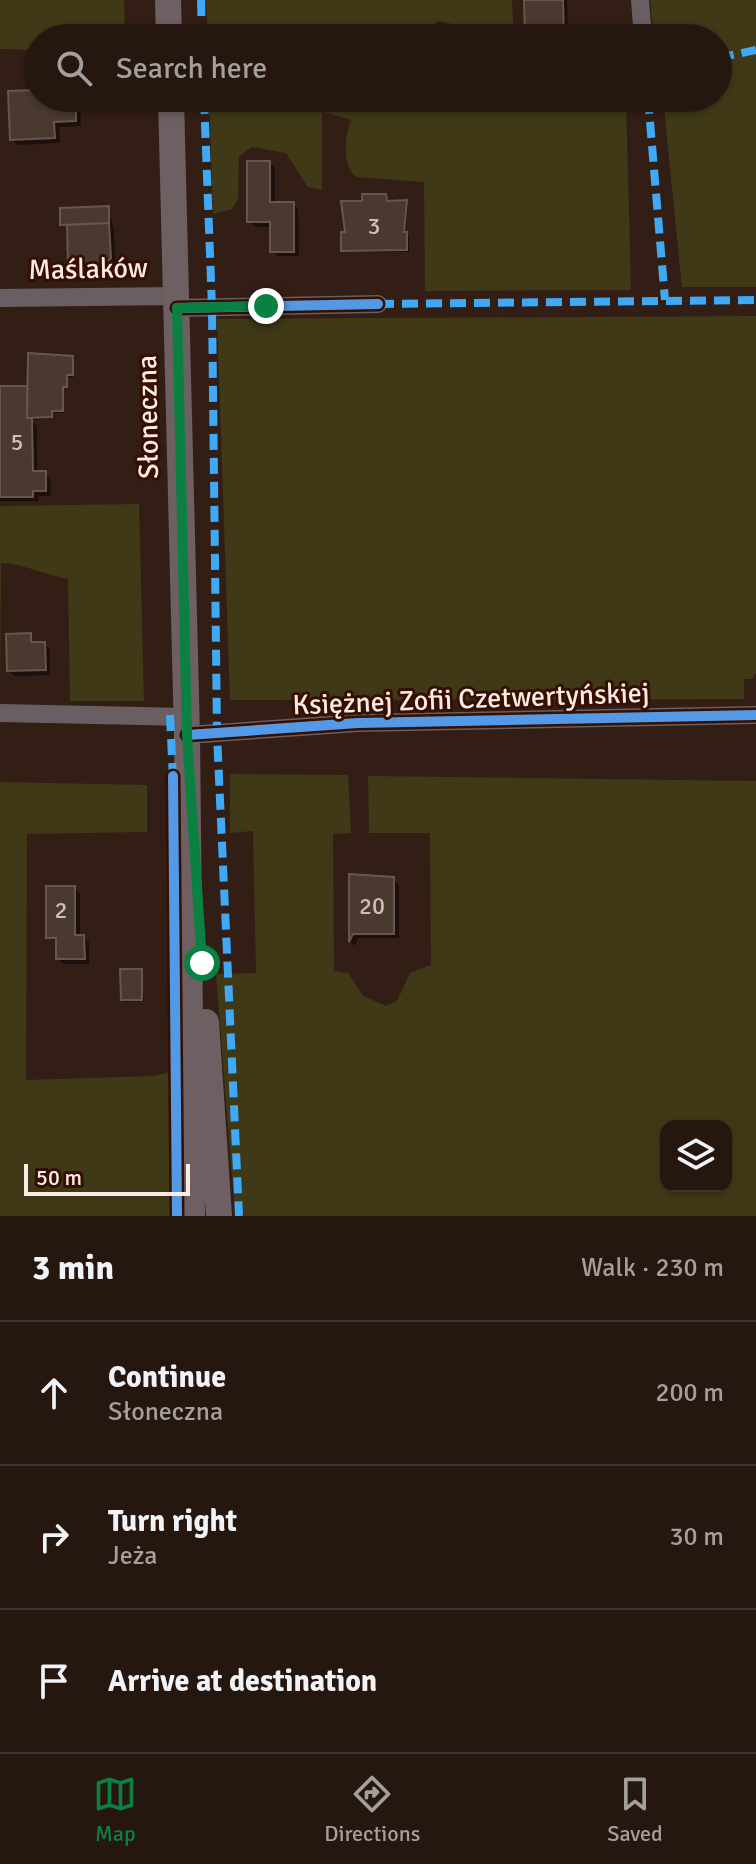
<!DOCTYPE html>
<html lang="en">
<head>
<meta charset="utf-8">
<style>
  :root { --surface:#261610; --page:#32231e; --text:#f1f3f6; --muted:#a49f9f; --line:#423530; --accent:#0b8043 }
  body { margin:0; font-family:Signika,sans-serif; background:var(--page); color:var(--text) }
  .controls { position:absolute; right:24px; bottom:24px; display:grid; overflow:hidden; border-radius:16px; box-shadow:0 2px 6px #0004 }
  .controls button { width:72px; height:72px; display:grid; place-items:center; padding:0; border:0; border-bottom:2px solid var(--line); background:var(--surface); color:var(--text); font:40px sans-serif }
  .scale { position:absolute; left:24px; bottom:20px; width:166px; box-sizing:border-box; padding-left:8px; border:4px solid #fcebe4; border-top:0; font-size:22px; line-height:28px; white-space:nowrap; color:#fcebe4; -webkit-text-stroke:6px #350f01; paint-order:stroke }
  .stop { position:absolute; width:24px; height:24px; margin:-18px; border:6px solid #0b8043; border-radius:50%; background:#fff }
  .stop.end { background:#0b8043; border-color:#fff; box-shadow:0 2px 8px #0008 }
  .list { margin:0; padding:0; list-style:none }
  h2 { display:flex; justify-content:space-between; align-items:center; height:104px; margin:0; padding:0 32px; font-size:34px }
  h2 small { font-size:26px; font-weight:400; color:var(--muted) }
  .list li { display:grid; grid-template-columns:52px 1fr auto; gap:24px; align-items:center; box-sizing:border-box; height:144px; padding:0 32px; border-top:2px solid var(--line) }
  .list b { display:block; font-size:30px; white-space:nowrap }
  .list p { margin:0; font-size:26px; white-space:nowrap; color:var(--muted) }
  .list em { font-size:26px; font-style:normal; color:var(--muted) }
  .icon { flex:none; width:44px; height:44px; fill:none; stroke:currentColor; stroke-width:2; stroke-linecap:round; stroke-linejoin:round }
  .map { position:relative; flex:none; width:756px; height:1216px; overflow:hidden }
  .search { position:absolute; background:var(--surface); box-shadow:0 2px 6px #0004; left:24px; right:24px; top:24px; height:88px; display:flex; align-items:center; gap:20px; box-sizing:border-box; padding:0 28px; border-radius:44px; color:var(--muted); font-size:30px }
  .sheet { height:536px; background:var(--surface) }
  nav { display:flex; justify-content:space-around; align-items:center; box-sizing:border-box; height:112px; border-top:2px solid var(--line); background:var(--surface); font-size:22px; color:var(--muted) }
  nav a { display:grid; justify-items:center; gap:4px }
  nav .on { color:var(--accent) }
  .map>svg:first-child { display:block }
</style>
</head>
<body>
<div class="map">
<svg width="756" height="1216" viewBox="0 0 756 1216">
  <rect width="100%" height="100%" fill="#331e15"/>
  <path fill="#3f3917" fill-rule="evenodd" d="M0,0H124L125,38H38V50L0,49Z
    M206,0H512L513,24L506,38H472L465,27L439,21L433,24L432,38H208Z
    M650,0H756V287H682L663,98H718V38H654Z
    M209,98H626L631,290L425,291L424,182L356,177C342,166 344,134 352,120L322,112V190L308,187L286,153L252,147L239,156L238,199L232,209L213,214Z
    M756,316V673L752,679H744V699L230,700L217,319Z
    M139,504L144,701H70L68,579C45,575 25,564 1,563L0,701V506Z
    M230,774L348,775L351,833L333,834L334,971L348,973L363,996L386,1006L397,1001L410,973L431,965L430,833H369L368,776L756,781V1216H243L234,1202L216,974L256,973L253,831L230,833ZM666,1126H726V1186H666Z
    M0,782L147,785V832L27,834L26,1080L154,1076L169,1072L170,1216H0Z"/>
  <path fill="#0007" d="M567,0L568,38H530L526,1Z
    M38,92V98H80L81,126L59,127L60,143L17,145L12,139Z
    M269,163L275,168V204H293L298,209L299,256H278L272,251V227H255L249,221Z
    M386,196L388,203L408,205L405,234L409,236V252H345L348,234L363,203Z
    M108,208L114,231L115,264L112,268H75L70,263L69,226L62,224Z
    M72,358L74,377H68V388H64V413H53V418L31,420L37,426V473H45L50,478L51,496H38V501H0V393L26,388L29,391Z
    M30,636L35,644H44L50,649V675L14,676L9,671Z
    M351,877L393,879L399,885V938H358L355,946L351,943Z
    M75,888L80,894V937L89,942V964H64L58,959V942L48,937Z
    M141,971L144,1001L125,1002L123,999Z"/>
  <path fill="#49392f" stroke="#67564b" stroke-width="2" d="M524,0H563L564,38L525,35Z
    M38,90V98H76V121L54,122L55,138L10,140L8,91Z
    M247,161H270V202H294V252H270V222H247Z
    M362,194H386L387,201L407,200L404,232H407V250L341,251V232H345L341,201H362Z
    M109,206V223L60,225V208Z
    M109,223L111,258L106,263L68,264L67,225Z
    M28,353L73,356V375H67V387H63V411H52V417L27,418Z
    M0,386H27V418H32L33,471H46V491H33V497H0Z
    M31,633V642H45L46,670L7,671L6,634Z
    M349,874L394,877V934H353L349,942Z
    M46,886H75V935H84L85,959H56V938H46Z
    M120,969H142V1000H121Z"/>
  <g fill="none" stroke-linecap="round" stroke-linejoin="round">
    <path stroke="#695e61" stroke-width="18" d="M640,0L643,38
      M0,298L177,296
      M177,308L378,304
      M0,713L187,717
      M187,735L358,723L756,715"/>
    <path stroke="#6d5f62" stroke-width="26" d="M168,0L169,38
      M171,98L187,735L192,1216
      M206,1022L219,1216"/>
    <path stroke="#3fa9f5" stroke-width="8" stroke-dasharray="16 8" stroke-linecap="butt" d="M201,0L202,38
      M718,58L756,50
      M204,98L212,307L217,734L239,1216
      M648,98L665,300
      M378,304L756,300
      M170,715L173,780"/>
    <defs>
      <path id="cycleway" d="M177,308L378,304
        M187,735L358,723L756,715
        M173,776L177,1216"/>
    </defs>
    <use href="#cycleway" stroke="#350f01" stroke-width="15"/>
    <use href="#cycleway" stroke="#5399e6" stroke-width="10"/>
  </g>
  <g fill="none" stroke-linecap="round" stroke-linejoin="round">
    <path stroke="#0b8043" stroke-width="10" d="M202,963L187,735L177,308L266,306"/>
  </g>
  <g text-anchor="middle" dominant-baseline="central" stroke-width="6" stroke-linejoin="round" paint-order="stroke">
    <g font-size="24" fill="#cfbeb7">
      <text x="374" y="226">3</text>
      <text x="17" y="442">5</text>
      <text x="372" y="906">20</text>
      <text x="61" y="910">2</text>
    </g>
    <g font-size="28" fill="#fcebe4" stroke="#350f01">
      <text transform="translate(88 269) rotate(-1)">Maślaków</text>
      <text transform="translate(148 417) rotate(-91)">Słoneczna</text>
      <text transform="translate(471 699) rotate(-2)">Księżnej Zofii Czetwertyńskiej</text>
    </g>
  </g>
</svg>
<div class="controls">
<button><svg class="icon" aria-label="layers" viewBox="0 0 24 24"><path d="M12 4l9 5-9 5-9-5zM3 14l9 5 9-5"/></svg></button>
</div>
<div class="scale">50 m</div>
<div class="stop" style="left:202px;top:963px"></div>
<div class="stop end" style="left:266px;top:306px"></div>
<div class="search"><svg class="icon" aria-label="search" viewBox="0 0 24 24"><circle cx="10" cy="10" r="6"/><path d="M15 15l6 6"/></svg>Search here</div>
</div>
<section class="sheet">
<h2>3 min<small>Walk · 230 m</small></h2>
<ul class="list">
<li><svg class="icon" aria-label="ahead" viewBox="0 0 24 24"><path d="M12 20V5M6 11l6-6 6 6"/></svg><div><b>Continue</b><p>Słoneczna</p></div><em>200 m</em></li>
<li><svg class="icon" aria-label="right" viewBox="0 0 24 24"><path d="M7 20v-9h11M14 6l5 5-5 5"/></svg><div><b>Turn right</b><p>Jeża</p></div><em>30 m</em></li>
<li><svg class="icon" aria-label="arrive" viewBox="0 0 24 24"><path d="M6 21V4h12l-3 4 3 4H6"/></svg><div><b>Arrive at destination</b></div></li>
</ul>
</section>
<nav>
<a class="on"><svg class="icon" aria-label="map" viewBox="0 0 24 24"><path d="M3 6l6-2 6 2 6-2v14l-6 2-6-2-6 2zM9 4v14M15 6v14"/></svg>Map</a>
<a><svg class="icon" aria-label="directions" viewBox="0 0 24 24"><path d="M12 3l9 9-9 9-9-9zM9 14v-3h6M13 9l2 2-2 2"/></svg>Directions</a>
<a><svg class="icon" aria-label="saved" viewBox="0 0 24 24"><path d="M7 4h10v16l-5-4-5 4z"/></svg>Saved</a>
</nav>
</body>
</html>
